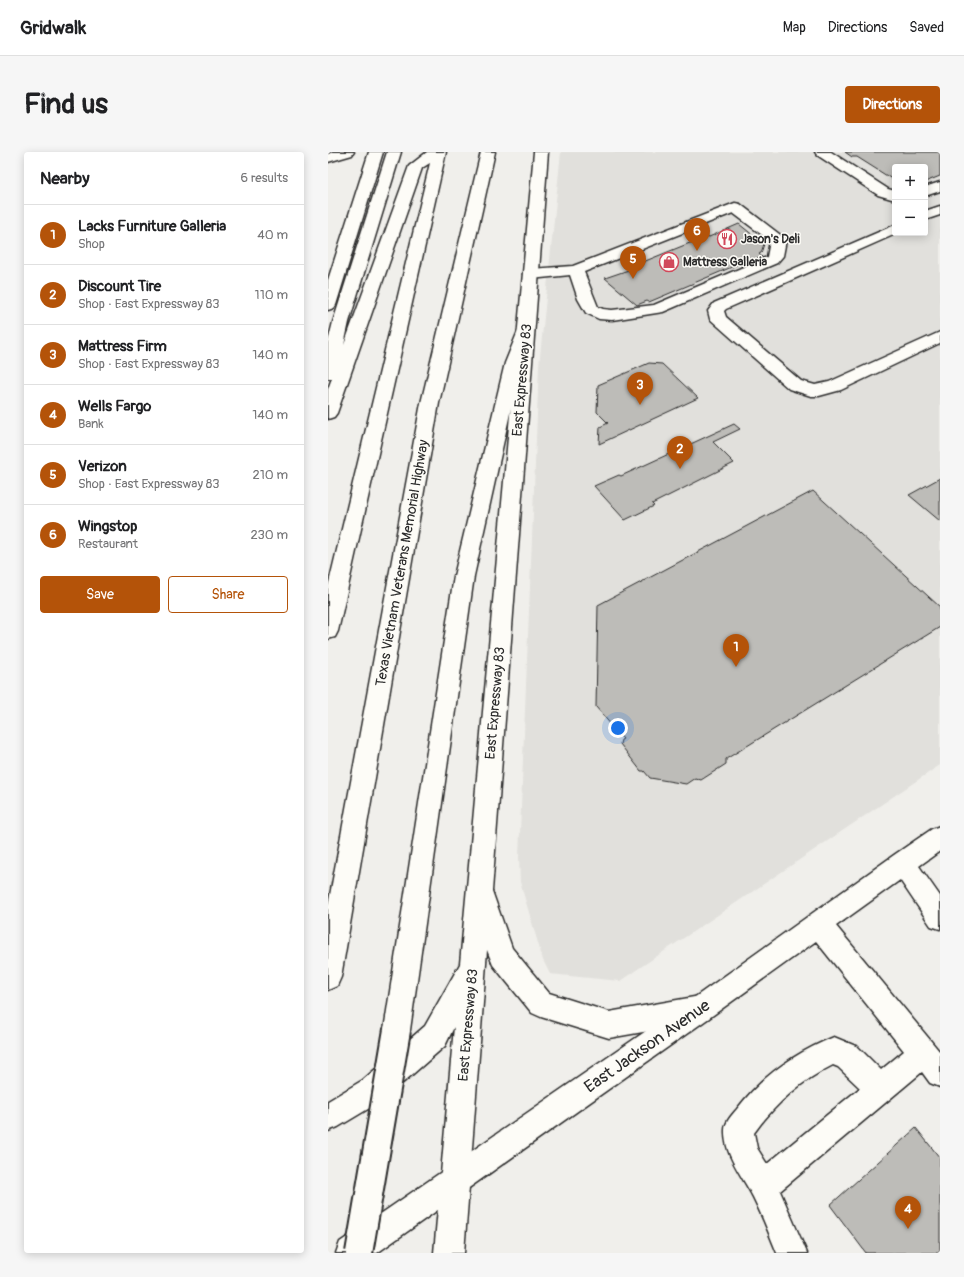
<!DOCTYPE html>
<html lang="en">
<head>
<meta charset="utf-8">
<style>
  :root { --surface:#fff; --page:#f6f6f6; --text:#202124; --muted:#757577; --line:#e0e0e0; --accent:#b45309 }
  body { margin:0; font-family:Pangolin,sans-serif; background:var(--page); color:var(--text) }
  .controls { position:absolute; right:12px; top:12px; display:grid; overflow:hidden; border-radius:4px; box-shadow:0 2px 10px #0003 }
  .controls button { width:36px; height:36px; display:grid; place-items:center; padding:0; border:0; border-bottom:1px solid var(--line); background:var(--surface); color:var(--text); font:20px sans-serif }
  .you { position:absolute; left:290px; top:576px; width:14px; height:14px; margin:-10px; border:3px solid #fff; border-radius:50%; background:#1a73e8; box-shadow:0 0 0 6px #1a73e833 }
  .badge { display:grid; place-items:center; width:26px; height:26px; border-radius:50%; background:var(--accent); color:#fff; font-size:13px; font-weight:700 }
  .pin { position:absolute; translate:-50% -33px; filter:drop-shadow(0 1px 2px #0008) }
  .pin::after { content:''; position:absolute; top:21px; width:14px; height:12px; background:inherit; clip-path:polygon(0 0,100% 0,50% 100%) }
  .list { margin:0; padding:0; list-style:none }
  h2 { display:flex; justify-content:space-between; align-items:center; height:52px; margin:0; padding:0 16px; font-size:17px }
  h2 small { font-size:13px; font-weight:400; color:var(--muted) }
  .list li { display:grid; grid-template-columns:26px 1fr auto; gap:12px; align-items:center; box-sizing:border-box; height:60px; padding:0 16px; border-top:1px solid var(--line) }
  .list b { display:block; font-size:15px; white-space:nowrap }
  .list p { margin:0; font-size:13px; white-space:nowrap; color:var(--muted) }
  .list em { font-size:13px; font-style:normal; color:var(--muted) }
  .actions { display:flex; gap:8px; padding:12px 16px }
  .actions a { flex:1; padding:9px 0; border:1px solid var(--accent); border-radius:4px; text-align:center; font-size:14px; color:var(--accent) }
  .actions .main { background:var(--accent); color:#fff }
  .map { position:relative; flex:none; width:612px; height:1101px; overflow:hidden; border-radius:4px }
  header { display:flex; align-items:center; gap:24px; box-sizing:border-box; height:56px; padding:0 20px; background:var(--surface); border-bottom:1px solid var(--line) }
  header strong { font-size:19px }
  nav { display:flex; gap:22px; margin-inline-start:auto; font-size:14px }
  .intro { display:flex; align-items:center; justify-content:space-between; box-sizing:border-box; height:96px; padding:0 24px }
  h1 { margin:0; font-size:28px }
  .button { padding:10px 18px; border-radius:4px; background:var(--accent); color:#fff; font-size:14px; font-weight:700 }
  main { display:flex; gap:24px; padding:0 24px }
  aside { flex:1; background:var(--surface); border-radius:4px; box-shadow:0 2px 10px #0003 }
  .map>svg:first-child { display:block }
</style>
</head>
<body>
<header>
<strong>Gridwalk</strong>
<nav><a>Map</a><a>Directions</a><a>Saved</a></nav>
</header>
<div class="intro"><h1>Find us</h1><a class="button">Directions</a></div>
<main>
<aside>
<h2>Nearby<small>6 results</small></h2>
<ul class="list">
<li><span class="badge">1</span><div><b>Lacks Furniture Galleria</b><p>Shop</p></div><em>40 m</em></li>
<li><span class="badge">2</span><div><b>Discount Tire</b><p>Shop · East Expressway 83</p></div><em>110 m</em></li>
<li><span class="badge">3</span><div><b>Mattress Firm</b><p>Shop · East Expressway 83</p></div><em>140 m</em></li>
<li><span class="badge">4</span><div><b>Wells Fargo</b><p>Bank</p></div><em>140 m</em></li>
<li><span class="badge">5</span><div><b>Verizon</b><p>Shop · East Expressway 83</p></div><em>210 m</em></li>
<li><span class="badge">6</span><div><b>Wingstop</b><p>Restaurant</p></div><em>230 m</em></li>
</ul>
<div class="actions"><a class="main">Save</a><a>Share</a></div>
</aside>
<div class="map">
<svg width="612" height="1101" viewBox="0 0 612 1101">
  <rect width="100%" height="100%" fill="#f0efeb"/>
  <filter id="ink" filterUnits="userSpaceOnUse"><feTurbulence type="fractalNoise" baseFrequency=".025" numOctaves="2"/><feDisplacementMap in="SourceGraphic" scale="8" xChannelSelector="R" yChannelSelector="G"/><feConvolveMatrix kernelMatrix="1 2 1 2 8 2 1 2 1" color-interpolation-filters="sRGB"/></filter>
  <g filter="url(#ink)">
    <path fill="#e1e0dc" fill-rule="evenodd" d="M233,0H612V613L292,829L222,822L215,808L192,730L191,705L211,214ZM567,15H597V81H567Z"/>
    <path fill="#bdbcb8" stroke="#2b2b2b" d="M517,0H612V24L597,30V15H567V29L529,5H524Z
      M411,72L436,92L433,101L431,102L434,105L413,114L411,112L321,150L319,149L309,153L277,126L312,114L310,112L379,84L381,85Z
      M321,211L334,212L370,246L271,292L272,275L280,271L269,260L270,233Z
      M406,272L412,277L385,290L406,311L324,352L326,354L297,368L266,334L291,323L293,324Z
      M612,326V369L581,343Z
      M485,339L612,455V475L398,607V612L373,628L367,626L358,632L322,626L316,619H313L292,592L293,588L295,587L268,555L270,453Z
      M588,976L612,1006V1101H538L502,1053Z"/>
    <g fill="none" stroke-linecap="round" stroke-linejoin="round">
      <defs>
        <path id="minor" d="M5,0H26L24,3L0,10V2Z
          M487,0H503L560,37L567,39V48L550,43L489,3Z
          M612,30V39L597,44V35Z
          M407,51L412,52L455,85L458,88L455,104L449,111L335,160L284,168L271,167L258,161L250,147L242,123L203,127L198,125L195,122L198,119L203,117L245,114ZM405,61L442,89L439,105L326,153L284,158L275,157L270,155L256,120Z
          M612,54V63L597,68V59Z
          M567,73V81H570L398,157L396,159L398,165L473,229L487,233L501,230L612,180V191L513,238L491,244H483L461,237L382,167L380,159L386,151Z
          M612,674V699L591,714L612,744V777L603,774L572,728L508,774L612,900V935L602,931L594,920L452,1039L479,1101H449C441,1082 434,1063 425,1045C414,1023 396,1003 397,978C397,970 404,963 409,957C434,924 467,901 506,885L530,895L553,918L576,899L488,789L381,866L49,1101H8L12,1090L363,848L566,703L604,677ZM505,913L510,915L532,936L439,1012L429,996L426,981C447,952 473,929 505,913Z"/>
        <path id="major" d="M41,0H55L8,153L6,156L0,158V128Z
          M206,0H220L164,739L184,796L221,841L281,860L372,844L381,848L385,857L381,866L372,870L281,886L213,865L204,861L165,813L159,798L136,1101H106L126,875L117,894L55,948L10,975L0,979V949L35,928L97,874L132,812Z"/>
        <path id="highway" d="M59,0H73L21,170L16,193L81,14L99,0H118L10,479L7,485L0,487V435L102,11L94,16L9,261L6,265L0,267V237L4,226H0V190L5,170Z
          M153,0H167L111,251L13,825L9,834L0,838V754L93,251Z
          M198,174L204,175L206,179L193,211L146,424L82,878L79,888L69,891L59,888L56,878L126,424L177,211L190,179L192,175Z"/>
      </defs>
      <use href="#minor" stroke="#2b2b2b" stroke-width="3"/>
      <use href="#major" stroke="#2b2b2b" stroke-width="3"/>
      <use href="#highway" stroke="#2b2b2b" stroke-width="3"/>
      <use href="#minor" fill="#fdfcf7" fill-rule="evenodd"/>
      <use href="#major" fill="#fdfcf7" fill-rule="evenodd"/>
      <use href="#highway" fill="#fdfcf7" fill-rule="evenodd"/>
      <defs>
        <path id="highway-bridge" d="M31,1101L69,878"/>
      </defs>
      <use href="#highway-bridge" stroke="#2b2b2b" stroke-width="30" stroke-linecap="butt"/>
      <use href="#highway-bridge" stroke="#fdfcf7" stroke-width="26"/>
    </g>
  </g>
  <defs>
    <symbol id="restaurant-ring" viewBox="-11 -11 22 22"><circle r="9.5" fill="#fdfcf7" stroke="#d1495b" stroke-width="1.5"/><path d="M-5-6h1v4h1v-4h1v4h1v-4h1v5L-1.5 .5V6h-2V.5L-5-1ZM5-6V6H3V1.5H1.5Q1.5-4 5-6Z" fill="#d1495b"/></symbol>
    <symbol id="shop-ring" viewBox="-11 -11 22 22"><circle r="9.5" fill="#fdfcf7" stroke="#d1495b" stroke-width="1.5"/><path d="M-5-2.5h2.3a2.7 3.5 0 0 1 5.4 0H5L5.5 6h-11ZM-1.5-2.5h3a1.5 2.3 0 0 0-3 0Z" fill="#d1495b"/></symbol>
  </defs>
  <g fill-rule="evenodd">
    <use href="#restaurant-ring" x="388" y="76" width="22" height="22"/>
    <use href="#shop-ring" x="330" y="99" width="22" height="22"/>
  </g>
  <g text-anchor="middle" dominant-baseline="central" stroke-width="3" stroke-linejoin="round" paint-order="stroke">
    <g font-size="12" font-weight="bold" fill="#2b2b2b" stroke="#fdfcf7" text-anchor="start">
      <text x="413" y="87">Jason's Deli</text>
      <text x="355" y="110">Mattress Galleria</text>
    </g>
    <g font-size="14" fill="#2b2b2b" stroke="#fdfcf7">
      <text transform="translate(194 228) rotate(-85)">East Expressway 83</text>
      <text transform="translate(74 411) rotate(-80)">Texas Vietnam Veterans Memorial Highway</text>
      <text transform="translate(167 551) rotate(-85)">East Expressway 83</text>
      <text transform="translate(140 873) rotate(-85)">East Expressway 83</text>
    </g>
    <g font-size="17" fill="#2b2b2b" stroke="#fdfcf7">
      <text transform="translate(319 894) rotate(-35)">East Jackson Avenue</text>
    </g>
  </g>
</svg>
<div class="controls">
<button>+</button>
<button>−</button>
</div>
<div class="you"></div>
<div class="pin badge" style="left:408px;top:515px">1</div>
<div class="pin badge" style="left:352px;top:317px">2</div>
<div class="pin badge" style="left:312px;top:253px">3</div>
<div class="pin badge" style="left:580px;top:1077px">4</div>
<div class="pin badge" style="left:305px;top:127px">5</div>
<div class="pin badge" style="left:369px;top:99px">6</div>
</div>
</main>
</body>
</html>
